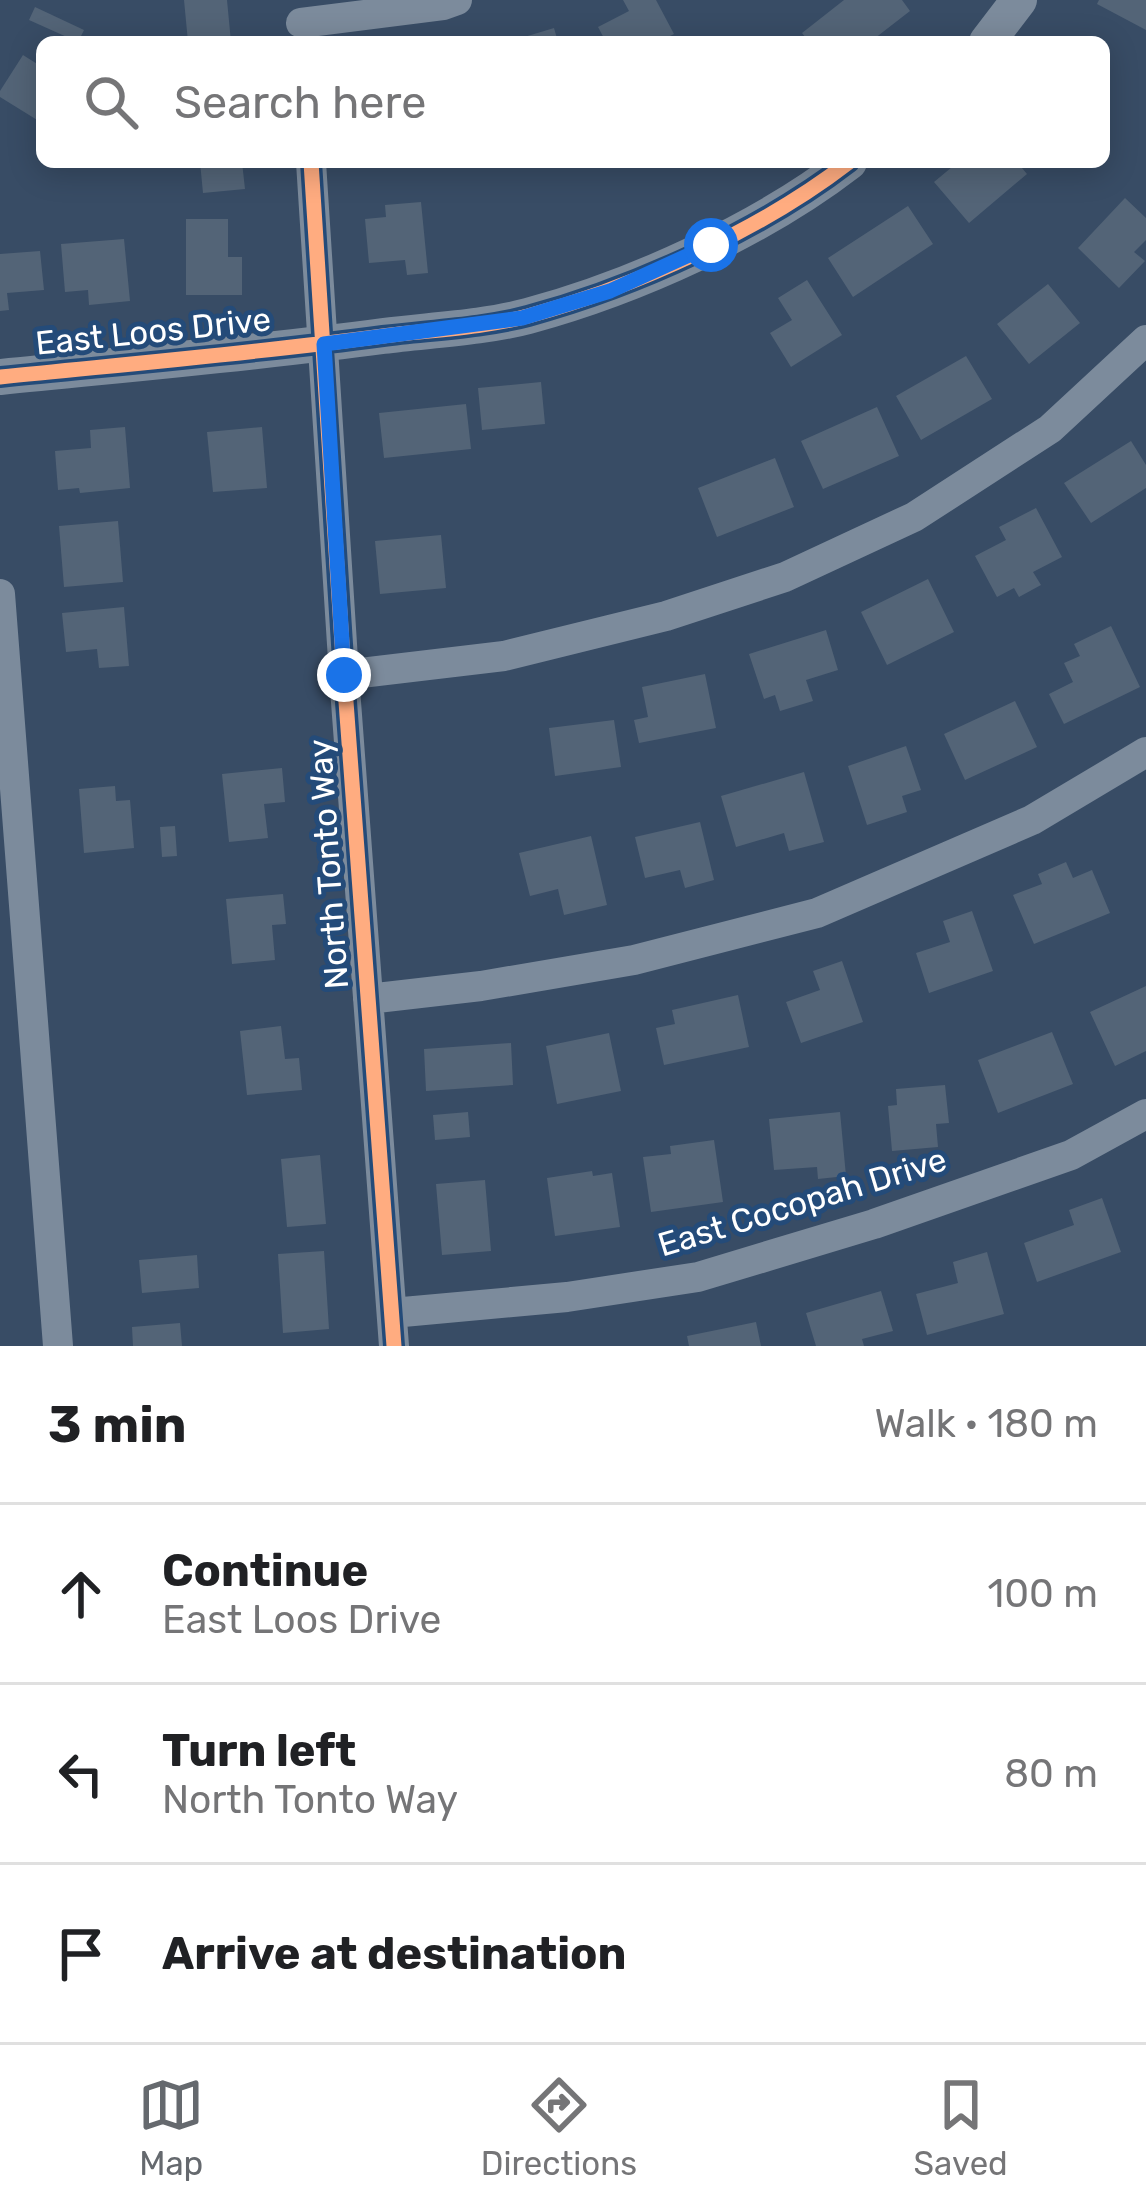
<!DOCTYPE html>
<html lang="en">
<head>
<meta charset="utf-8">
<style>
  :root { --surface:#fff; --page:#f2f2f2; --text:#202124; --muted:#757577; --line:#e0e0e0; --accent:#65696e }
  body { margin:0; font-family:Rubik,sans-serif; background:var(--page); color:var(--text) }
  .stop { position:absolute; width:36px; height:36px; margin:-27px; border:9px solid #1a73e8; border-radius:50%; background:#fff }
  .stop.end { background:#1a73e8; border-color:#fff; box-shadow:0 3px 12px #0008 }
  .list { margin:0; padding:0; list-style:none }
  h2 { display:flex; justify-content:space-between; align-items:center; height:156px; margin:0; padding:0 48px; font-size:51px }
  h2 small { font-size:39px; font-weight:400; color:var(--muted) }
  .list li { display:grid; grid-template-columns:78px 1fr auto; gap:36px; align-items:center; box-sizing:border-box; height:180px; padding:0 48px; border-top:3px solid var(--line) }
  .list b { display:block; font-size:45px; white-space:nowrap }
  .list p { margin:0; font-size:39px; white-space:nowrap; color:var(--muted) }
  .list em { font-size:39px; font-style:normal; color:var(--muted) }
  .icon { flex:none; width:66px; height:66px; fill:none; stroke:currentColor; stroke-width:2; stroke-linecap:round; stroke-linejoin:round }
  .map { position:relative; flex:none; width:1146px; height:1346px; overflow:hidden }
  .search { position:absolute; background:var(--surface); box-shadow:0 6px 30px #0003; left:36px; right:36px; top:36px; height:132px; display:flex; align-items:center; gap:30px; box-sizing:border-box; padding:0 42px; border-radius:18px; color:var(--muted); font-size:45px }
  .sheet { height:696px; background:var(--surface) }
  nav { display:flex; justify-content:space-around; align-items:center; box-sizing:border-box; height:168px; border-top:3px solid var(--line); background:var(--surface); font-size:33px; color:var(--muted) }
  nav a { display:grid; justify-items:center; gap:6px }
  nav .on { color:var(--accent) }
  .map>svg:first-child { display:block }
</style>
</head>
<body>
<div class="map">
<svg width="1146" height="1346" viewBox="0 0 1146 1346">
  <rect width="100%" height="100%" fill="#384c65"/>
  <path fill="#536477" d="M184,0H227L231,42H188Z
    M623,0H656L674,34L658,42H606L598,27L629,11Z
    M844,0H902L910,11L870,42H809L802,33Z
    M1099,0H1146V30L1097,4Z
    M35,7L84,30L78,42L29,20Z
    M554,28L558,42H511V41Z
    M23,55L42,67V123L0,97V91Z
    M200,162H242L245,189L203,193Z
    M958,162H1017L1027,174L969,223L934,182Z
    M1125,198L1146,218V240L1134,252L1145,261L1119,288L1078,248Z
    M421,202L428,273L407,275L405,260L369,263L365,219L386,217L385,205Z
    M908,206L933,244L853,297L828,258Z
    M186,219H228V257H242V295H186Z
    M124,239L130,301L89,305L88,290L65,292L61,244Z
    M40,251L44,290L7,293L9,310L0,311V254Z
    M807,280L842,335L791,367L770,333L792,320L778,298Z
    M1048,284L1080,323L1029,364L997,324Z
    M966,356L992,399L921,440L896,396Z
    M541,382L545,424L482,430L478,388Z
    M466,404L471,449L384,458L379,413Z
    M877,407L899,456L823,489L801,441Z
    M125,427L130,488L80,493L79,488L58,490L55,451L91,448L90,430Z
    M262,427L267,488L213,492L207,432Z
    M1131,441L1146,465V488L1091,523L1064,483Z
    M775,458L794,507L717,537L698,488Z
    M1036,508L1062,557L1033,572L1041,585L1019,597L1014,588L997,597L975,556L1006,540L999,527Z
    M118,521L123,582L64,587L59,526Z
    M441,535L446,588L380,594L375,541Z
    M928,579L954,632L887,665L861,612Z
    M124,607L129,666L99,668L97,649L66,652L62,613Z
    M1111,626L1140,687L1064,724L1049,694L1073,682L1064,663L1080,656L1074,644Z
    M826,630L838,670L806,680L813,701L780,711L775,695L764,699L749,654Z
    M705,674L716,728L639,743L634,720L648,717L642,687Z
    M1015,701L1037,747L965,780L944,734Z
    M614,720L621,767L555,776L549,728Z
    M906,746L921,790L902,796L907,812L867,825L848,766Z
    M282,768L285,802L264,804L268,838L229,842L222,774Z
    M804,772L824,842L789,851L784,833L736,847L721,796Z
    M115,786L116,801L130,800L134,848L84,853L79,789Z
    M700,822L714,880L685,888L680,870L645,878L635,837Z
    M175,826L177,856L162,857L160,827Z
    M591,836L607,905L564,915L558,889L530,896L519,853Z
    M1066,862L1073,878L1092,870L1110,913L1034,944L1013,895L1042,884L1038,874Z
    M283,894L286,924L272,925L275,960L232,964L226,899Z
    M972,911L993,971L929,993L916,953L950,942L943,921Z
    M842,961L863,1022L801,1043L786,1002L820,990L813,971Z
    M1146,986V1051L1115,1066L1090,1012Z
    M738,995L749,1047L664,1065L656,1028L675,1024L672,1010Z
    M281,1026L285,1059L299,1058L302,1090L247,1095L240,1031Z
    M1052,1032L1073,1084L998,1113L978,1060Z
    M609,1033L621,1091L557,1104L546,1046Z
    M511,1043L513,1085L426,1091L424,1049Z
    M945,1085L949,1123L936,1124L938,1147L892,1151L888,1106L897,1105L896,1089Z
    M468,1112L470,1137L435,1140L433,1115Z
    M840,1112L846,1176L818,1179L817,1167L774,1170L769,1119Z
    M714,1140L723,1202L651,1212L643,1157L671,1154L670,1146Z
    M320,1155L326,1224L287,1227L281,1159Z
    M592,1171L593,1176L612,1173L620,1227L555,1236L547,1178Z
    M485,1180L491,1251L442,1255L436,1184Z
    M1102,1198L1121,1252L1037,1282L1024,1243L1074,1225L1069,1210Z
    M324,1251L329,1329L283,1333L278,1254Z
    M987,1252L1004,1314L927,1335L916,1294L958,1283L953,1262Z
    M197,1255L199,1288L142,1293L139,1260Z
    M881,1291L893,1331L862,1339L864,1346H816L806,1313Z
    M756,1322L761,1346H689L687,1336Z
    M180,1323L182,1346H133L132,1327Z"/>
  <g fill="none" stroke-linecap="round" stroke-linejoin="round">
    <path stroke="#7c8b9c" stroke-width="30" d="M301,23L443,5L457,0
      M311,162L344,675L394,1346
      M0,594L58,1346
      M344,675L504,656L666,616L785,577L914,517L1050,429L1146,340
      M368,999L481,986L634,960L817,913L1032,820L1146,752
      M392,1313L567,1297L698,1277L874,1224L1071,1155L1146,1114"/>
    <path stroke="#7c8b9c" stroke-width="36" d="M987,42L1019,0
      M0,377C128,364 256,353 383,336C430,330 483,328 528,316C635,287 761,230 849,162"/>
    <defs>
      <path id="cycleway" d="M311,162L344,675L394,1346
        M0,377C128,364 256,353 383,336C430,330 483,328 528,316C635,287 761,230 849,162"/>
    </defs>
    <use href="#cycleway" stroke="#244b79" stroke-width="22"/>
    <use href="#cycleway" stroke="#ffac80" stroke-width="15"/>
  </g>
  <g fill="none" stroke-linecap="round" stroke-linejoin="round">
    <path stroke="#1a73e8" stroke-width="15" d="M344,675L324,344L522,318L610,291L711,245"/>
  </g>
  <g text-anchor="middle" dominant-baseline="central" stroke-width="10" stroke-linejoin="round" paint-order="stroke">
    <g font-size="33" fill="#fff" stroke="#244b79">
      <text transform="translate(153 331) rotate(-6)">East Loos Drive</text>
      <text transform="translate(328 864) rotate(-94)">North Tonto Way</text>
      <text transform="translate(802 1202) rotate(-17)">East Cocopah Drive</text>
    </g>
  </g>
</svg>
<div class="stop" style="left:711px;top:245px"></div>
<div class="stop end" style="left:344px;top:675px"></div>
<div class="search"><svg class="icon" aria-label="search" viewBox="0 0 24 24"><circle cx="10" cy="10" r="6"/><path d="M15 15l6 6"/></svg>Search here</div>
</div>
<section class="sheet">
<h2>3 min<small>Walk · 180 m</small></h2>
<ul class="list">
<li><svg class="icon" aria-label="ahead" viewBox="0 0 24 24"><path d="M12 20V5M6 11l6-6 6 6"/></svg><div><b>Continue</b><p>East Loos Drive</p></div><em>100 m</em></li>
<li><svg class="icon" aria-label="left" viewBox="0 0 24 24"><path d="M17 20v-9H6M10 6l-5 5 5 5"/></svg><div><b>Turn left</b><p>North Tonto Way</p></div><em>80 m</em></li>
<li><svg class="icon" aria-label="arrive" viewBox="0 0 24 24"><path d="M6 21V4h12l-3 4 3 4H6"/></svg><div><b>Arrive at destination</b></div></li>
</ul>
</section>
<nav>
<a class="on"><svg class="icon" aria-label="map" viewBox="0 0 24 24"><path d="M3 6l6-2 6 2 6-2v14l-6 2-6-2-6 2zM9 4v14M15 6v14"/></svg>Map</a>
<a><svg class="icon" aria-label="directions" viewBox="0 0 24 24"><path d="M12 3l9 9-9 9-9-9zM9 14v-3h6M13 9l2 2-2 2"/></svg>Directions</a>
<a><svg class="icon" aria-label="saved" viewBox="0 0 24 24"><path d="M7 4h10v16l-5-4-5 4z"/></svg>Saved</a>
</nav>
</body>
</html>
